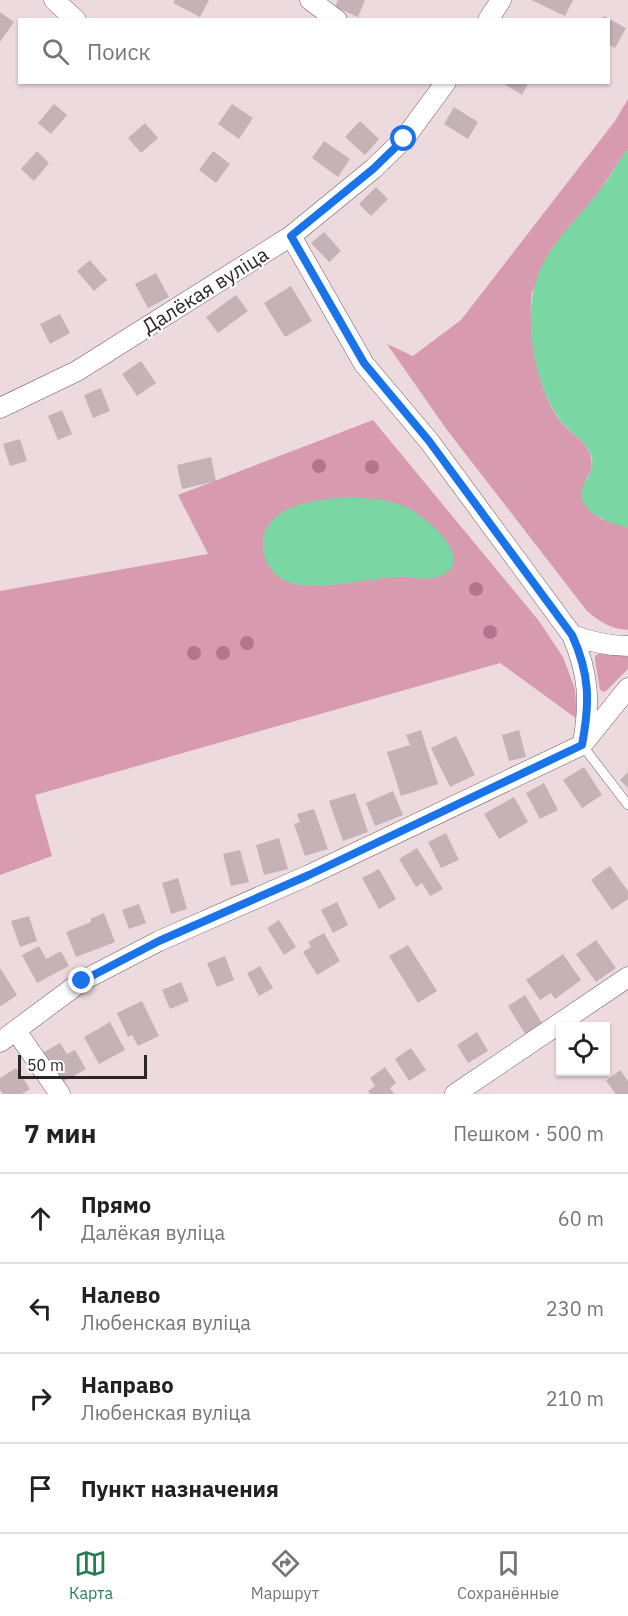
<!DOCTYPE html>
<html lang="ru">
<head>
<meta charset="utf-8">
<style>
  :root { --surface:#fff; --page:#f2f2f2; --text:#222; --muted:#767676; --line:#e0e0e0; --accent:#257e53 }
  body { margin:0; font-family:"IBM Plex Sans",sans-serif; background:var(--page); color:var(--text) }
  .controls { position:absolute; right:18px; bottom:18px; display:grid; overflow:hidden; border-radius:0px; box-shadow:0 2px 4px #0004 }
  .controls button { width:54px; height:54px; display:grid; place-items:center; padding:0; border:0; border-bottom:2px solid var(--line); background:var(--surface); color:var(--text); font:30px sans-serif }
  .scale { position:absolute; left:18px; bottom:15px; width:129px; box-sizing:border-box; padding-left:6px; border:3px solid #2c2527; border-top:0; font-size:16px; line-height:21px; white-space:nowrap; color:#2c2527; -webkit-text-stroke:4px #fff; paint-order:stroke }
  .stop { position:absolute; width:18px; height:18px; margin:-14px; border:4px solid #1a73e8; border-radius:50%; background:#fff }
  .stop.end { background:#1a73e8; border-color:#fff; box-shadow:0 2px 6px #0008 }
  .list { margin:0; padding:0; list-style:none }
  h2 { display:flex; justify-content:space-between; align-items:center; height:78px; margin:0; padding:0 24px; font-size:26px }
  h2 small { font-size:20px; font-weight:400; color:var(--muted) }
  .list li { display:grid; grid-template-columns:39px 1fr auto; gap:18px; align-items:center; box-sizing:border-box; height:90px; padding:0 24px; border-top:2px solid var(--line) }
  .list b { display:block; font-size:22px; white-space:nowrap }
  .list p { margin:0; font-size:20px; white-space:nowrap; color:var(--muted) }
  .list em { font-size:20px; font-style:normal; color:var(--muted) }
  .icon { flex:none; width:33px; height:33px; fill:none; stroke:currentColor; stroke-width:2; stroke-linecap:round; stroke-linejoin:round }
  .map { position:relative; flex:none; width:628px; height:1094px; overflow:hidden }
  .search { position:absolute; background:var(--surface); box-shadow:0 2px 4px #0004; left:18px; right:18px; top:18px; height:66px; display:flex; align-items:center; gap:15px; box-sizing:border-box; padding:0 21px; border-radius:0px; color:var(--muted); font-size:22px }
  .sheet { height:438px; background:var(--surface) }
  nav { display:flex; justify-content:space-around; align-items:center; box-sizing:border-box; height:84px; border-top:2px solid var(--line); background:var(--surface); font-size:16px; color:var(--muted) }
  nav a { display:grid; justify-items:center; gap:3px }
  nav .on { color:var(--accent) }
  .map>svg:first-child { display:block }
</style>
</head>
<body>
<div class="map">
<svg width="628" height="1094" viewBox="0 0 628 1094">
  <rect width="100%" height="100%" fill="#eddadf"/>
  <path fill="#d89aae" d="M628,99V148L532,292C527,330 537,393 562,423C572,435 588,441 591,458C594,471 588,473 585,483C583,490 586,500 586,506L601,519L628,527V630C611,629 600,622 587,611L447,430L387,344L413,356L461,320L615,121Z
    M373,420L539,621L563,657L575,689L577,719L500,663L35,795L52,856L0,875V591L208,554L178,495Z
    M600,653L628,657V669L605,692L600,690L595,660V656Z"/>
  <path fill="#7ad7a3" d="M628,148V527C610,524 582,514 581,493C584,480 594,473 592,459C588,440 570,434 560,420C534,384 522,317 538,275C550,242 579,218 600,190C610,177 618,162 628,148Z
    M346,497C365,498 386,499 404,506C422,513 478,559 442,575C434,579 425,579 416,578C376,570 297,606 271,569C264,560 261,546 264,535C275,502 317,501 346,497Z"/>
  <path fill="#c4b2b7" d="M175,0H209L200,17L173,3Z
    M338,0H365L358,17L335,7Z
    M531,0H573L565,16Z
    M0,12L14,22L0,42Z
    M604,16L626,28L615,48L609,45V20H602Z
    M501,82H529L522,95Z
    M54,104L67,115L51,134L38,123Z
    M232,104L253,118L239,139L218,124Z
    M454,107L478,122L468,139L444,124Z
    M360,121L379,139L365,155L345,137Z
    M145,123L158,138L141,153L128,138Z
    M324,141L350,159L338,177L312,158Z
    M37,151L49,163L34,181L21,169Z
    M213,151L230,164L216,183L199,170Z
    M376,187L388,199L371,216L359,204Z
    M324,232L341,251L329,262L311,243Z
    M90,260L107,280L94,291L77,271Z
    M156,273L169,297L148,308L135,284Z
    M291,286L312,321L285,337L264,303Z
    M236,295L248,311L218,333L206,317Z
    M60,314L70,333L50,344L40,324Z
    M141,361L156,383L137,396L122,374Z
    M101,388L110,411L93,418L84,395Z
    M62,410L72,434L58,440L48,416Z
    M20,439L27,461L10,466L3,444Z
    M211,457L216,481L182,489L177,465Z
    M421,730L438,784L401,796L387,752L410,745L406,735Z
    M519,730L526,757L509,761L502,735Z
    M456,736L475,775L450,787L431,748Z
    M584,767L602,795L582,808L563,780Z
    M628,772V788L620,780Z
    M544,783L558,810L540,819L526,793Z
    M393,791L403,815L375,826L366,803Z
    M355,793L368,832L343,841L329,801Z
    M514,797L528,822L499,839L484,814Z
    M314,809L328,849L305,856L294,824L300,822L297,814Z
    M446,833L459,860L441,868L428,842Z
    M279,838L288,869L264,875L256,845Z
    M417,848L443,889L430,896L422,883L416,887L399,859Z
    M240,850L249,882L231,886L223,854Z
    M610,866L628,891V899L612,910L591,880Z
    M379,869L396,899L379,909L362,878Z
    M178,878L187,909L171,914L162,883Z
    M337,902L348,925L333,933L321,910Z
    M139,904L146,923L129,929L122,910Z
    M104,913L115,942L76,957L66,932L91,922L90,919Z
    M29,916L37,941L20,947L11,921Z
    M279,920L296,947L284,955L267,928Z
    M324,933L340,961L317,975L303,952L311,947L308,942Z
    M596,940L616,968L596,982L576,954Z
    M408,945L437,991L418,1003L389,956Z
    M39,946L46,959L61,951L69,966L37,983L22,955Z
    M563,954L581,980L555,999L551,993L540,1000L526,980Z
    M225,956L234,980L217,987L207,963Z
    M260,966L273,988L259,996L247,973Z
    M0,968L17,995L1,1006L0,1005Z
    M181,982L189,1001L170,1009L162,990Z
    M525,995L542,1023L525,1034L508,1006Z
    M142,1001L159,1036L138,1046L132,1035L128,1037L117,1013Z
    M110,1022L125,1050L99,1064L84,1037Z
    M477,1032L488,1051L468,1063L457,1045Z
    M60,1043L67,1054L75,1050L86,1069L59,1084L42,1053Z
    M411,1048L426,1070L409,1081L395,1059Z
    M385,1067L396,1083L390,1088L394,1094H370L368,1091L375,1086L370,1078Z
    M16,1068L30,1089L22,1094H3L0,1090V1078Z
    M620,1070L628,1081V1094H616L606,1081Z"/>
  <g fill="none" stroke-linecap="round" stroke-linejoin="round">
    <defs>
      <path id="lane" d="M582,745L628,805"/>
      <path id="street" d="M54,0L76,20
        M310,0L337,20
        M488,20L501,0
        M291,236L364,364L429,441L572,635C589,674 590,702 583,743
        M0,408L77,371L291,236L373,169L404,139L446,82
        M572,635C591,642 608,646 628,646
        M16,1031L60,1094
        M0,1042L82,981L159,941L309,875L582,745L628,688
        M455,1094L628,977"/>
    </defs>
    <use href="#lane" stroke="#6d5d62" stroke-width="10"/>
    <use href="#street" stroke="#6d5d62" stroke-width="21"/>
    <use href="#lane" stroke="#fff" stroke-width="9"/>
    <use href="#street" stroke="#fff" stroke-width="20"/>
  </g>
  <g fill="#b67390">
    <circle cx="319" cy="466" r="7"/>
    <circle cx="372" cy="467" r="7"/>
    <circle cx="476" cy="589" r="7"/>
    <circle cx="490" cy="632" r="7"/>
    <circle cx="247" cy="643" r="7"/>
    <circle cx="194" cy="653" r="7"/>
    <circle cx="223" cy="653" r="7"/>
  </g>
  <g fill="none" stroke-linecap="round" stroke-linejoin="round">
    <path stroke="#1a73e8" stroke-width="8" d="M82,981L159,941L309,875L582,745C590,703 590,674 572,635L429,441L364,363L291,236L373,169L404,139"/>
  </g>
  <g text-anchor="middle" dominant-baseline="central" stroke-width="4.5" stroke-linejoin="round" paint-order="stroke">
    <g font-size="20" fill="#2c2527" stroke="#fff">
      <text transform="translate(205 290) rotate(-32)">Далёкая вуліца</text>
    </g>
  </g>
</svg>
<div class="controls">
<button><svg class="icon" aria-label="locate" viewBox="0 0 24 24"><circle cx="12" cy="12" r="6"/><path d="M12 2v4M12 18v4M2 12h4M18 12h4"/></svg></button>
</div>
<div class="scale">50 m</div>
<div class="stop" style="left:404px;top:139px"></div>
<div class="stop end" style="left:82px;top:981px"></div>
<div class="search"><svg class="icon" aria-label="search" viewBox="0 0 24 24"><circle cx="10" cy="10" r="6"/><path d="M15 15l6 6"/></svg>Поиск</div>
</div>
<section class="sheet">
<h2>7 мин<small>Пешком · 500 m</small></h2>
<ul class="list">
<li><svg class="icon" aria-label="ahead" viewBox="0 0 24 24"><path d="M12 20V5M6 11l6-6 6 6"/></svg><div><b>Прямо</b><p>Далёкая вуліца</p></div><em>60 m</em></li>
<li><svg class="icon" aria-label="left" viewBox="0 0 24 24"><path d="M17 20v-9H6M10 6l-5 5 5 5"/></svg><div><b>Налево</b><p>Любенская вуліца</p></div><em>230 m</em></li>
<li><svg class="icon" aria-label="right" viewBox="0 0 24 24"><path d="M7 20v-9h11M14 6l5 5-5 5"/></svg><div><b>Направо</b><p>Любенская вуліца</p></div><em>210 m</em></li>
<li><svg class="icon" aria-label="arrive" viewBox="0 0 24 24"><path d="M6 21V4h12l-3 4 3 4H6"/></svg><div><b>Пункт назначения</b></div></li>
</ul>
</section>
<nav>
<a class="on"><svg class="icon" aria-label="map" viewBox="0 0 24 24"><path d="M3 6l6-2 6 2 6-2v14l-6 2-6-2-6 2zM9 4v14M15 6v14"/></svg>Карта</a>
<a><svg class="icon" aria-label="directions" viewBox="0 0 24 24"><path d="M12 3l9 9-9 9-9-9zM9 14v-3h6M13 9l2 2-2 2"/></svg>Маршрут</a>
<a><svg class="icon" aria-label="saved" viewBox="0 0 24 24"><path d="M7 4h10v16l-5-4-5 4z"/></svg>Сохранённые</a>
</nav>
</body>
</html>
